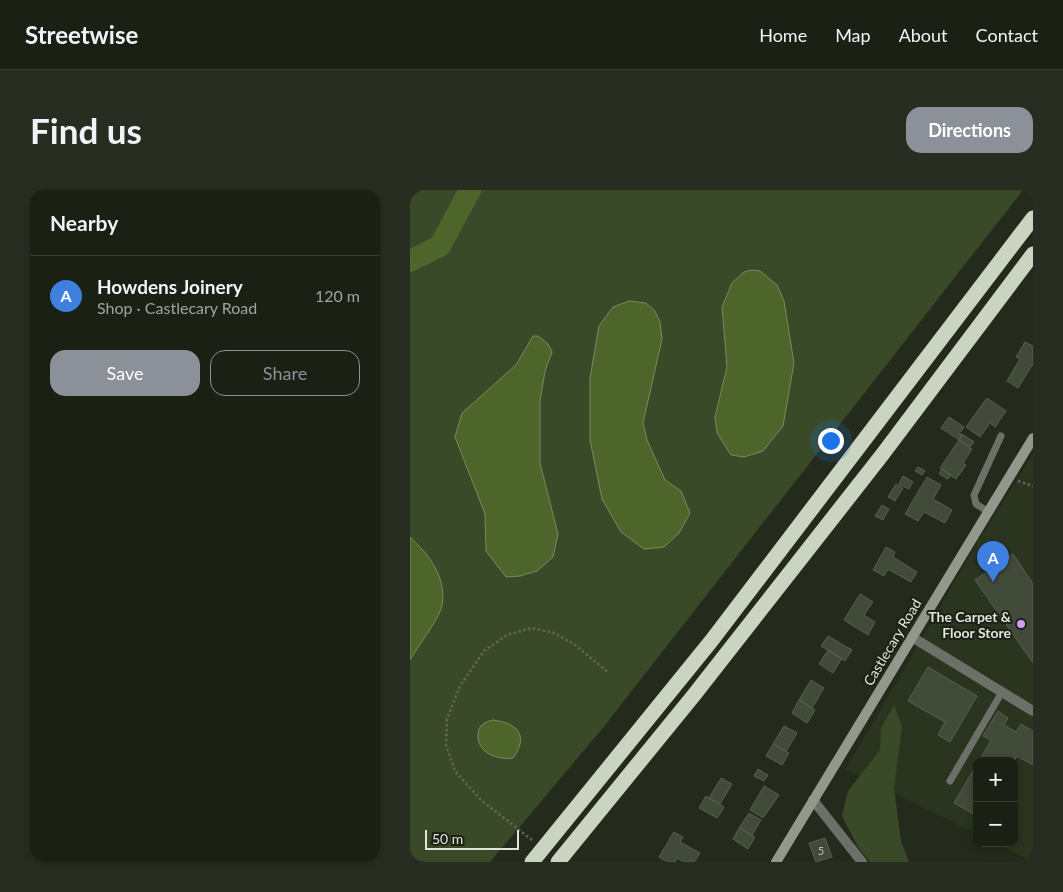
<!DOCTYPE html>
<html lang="en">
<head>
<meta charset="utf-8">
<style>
  :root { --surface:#1b2015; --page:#282d22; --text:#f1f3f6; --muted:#a0a3a0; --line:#393e34; --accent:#8c9099 }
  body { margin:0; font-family:Lato,sans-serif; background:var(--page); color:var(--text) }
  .controls { position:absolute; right:15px; bottom:15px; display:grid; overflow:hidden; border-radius:10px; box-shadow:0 2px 8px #0003 }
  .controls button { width:45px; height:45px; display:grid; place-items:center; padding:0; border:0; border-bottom:1px solid var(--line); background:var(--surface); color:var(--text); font:25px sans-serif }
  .scale { position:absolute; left:15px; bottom:12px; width:94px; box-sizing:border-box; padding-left:5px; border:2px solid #e0e5db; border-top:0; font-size:14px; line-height:18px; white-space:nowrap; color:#e0e5db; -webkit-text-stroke:4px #1b2213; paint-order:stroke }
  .you { position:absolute; left:420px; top:250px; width:18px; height:18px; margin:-12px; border:4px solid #fff; border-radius:50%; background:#1a73e8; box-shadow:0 0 0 8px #1a73e833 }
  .badge { display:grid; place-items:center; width:32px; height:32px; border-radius:50%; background:var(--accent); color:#fff; font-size:16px; font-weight:700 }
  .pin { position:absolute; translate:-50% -41px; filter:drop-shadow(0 1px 2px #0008) }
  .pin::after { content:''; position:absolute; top:26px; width:18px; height:15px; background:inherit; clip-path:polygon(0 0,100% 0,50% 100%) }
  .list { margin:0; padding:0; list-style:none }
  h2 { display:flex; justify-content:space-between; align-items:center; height:65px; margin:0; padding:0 20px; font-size:21px }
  h2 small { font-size:16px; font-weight:400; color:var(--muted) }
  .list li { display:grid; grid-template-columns:32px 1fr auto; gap:15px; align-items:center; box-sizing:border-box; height:80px; padding:0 20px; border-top:1px solid var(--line) }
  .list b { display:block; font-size:19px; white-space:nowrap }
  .list p { margin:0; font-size:16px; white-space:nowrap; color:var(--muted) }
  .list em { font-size:16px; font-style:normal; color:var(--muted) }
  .actions { display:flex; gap:10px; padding:15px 20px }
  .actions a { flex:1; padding:11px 0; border:1px solid var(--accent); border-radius:15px; text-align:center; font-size:18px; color:var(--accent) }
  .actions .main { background:var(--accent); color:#fff }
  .map { position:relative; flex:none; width:623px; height:672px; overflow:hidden; border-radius:15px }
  header { display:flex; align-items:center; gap:30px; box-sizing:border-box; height:70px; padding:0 25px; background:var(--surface); border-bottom:1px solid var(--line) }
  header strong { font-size:24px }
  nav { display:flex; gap:28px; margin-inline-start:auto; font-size:18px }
  .intro { display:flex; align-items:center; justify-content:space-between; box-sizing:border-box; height:120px; padding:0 30px }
  h1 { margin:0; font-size:35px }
  .button { padding:12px 22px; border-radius:15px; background:var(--accent); color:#fff; font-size:18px; font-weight:700 }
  main { display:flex; gap:30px; padding:0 30px }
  aside { flex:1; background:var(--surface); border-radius:15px; box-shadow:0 2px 8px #0003 }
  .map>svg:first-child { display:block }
</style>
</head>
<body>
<header>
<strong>Streetwise</strong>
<nav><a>Home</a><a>Map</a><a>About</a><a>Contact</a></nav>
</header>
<div class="intro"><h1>Find us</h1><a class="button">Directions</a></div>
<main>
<aside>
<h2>Nearby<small></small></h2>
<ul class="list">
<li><span class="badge" style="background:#3f7fe0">A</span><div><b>Howdens Joinery</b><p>Shop · Castlecary Road</p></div><em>120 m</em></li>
</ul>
<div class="actions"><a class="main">Save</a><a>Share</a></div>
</aside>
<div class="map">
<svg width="623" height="672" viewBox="0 0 623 672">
  <rect width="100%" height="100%" fill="#242b1c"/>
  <path fill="#2a341f" d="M623,264V672L585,653H604V571H567V644L436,579L564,358Z"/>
  <path fill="#3a4927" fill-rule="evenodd" d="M0,0H613L192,539L80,672H0V470L30,420L12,358L0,347ZM334,82L374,111L384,173L373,235L353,261L334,267L321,265L305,227L317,177L312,117L322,93ZM189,136L252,149L233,233L237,250L255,291L271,301L180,250V188ZM123,147L139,172L135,181L130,211V273L148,344L76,361L75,324L45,247L52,223L106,175Z
    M484,515L492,536L484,598L491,651L499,672H460L448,657L432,626L438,601L470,560L471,538Z"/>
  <path fill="#4d652a" stroke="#798b5f" d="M342,80L350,81L367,95L374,111L384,173L373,236L353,261L334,267L321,265L307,243L305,227L317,177L312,117L322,93L334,82Z
    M219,111L236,113L245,121L250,132L252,149L233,233L237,250L255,290L271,301L280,323L269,343L254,357L234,359L211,342L192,309L180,250V188L189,136L203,117Z
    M123,146H128L138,154L142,162L135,181L130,211V273L148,344L143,367L127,381L110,386L96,387L76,361L75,324L45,247L52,223L106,175Z
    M0,347C20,365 39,391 31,419C27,431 7,458 0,470Z
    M82,530C106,532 120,545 103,568C88,570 70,564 68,548C68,544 68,539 71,536C73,533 79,531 82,530Z"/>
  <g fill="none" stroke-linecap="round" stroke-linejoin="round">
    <path stroke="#4d652a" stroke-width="22" d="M0,71L30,56L60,0"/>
  </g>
  <path fill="#424a39" stroke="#57604e" d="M615,152L623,156V176L622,175L608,198L597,191L610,169L606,167Z
    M577,208L596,221L585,237L580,233L570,247L556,237Z
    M539,227L554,237L549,244L552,245L549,250L531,238Z
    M552,244L564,252L560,257L549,250Z
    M549,250L562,259L553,273L556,275L546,289L530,278Z
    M508,277L515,281L512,285L505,281Z
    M532,279L541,285L538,289L529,284Z
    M493,286L503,292L499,299L489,294Z
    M517,287L531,295L523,309L542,320L535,333L514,322L508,331L495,324Z
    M486,294L493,298L485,311L478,307Z
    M472,315L479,319L473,330L465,326Z
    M476,357L485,362L483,367L507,382L501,392L478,379L474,386L463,380Z
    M603,364L623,394V473L565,390Z
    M450,404L463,412L454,425L465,432L458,445L434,430Z
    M418,446L442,460L435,471L411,456Z
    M418,460L432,468L423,483L409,474Z
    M518,477L567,506L540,552L528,545L535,532L498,511Z
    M401,490L414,498L402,518L389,510Z
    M389,510L405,520L397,533L382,523Z
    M588,521L598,528L594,535L606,542L611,534L623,541V575L607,566L604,571H569L581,550L573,546Z
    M374,536L387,543L376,561L363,554Z
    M363,554L379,563L372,575L356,566Z
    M567,574V626L544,613Z
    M348,579L358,585L354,591L344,586Z
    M311,588L322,594L310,614L299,608Z
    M354,596L369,605L353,628L340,620Z
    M296,606L314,617L307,628L289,618Z
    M339,623L351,630L342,645L329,638Z
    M329,638L345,647L338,659L323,649Z
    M264,642L273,647L270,652L290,663L284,672H274L267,668L265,672H258L249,667Z
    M415,648L422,667L406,672L399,653Z"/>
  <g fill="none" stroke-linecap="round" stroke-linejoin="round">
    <path stroke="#5f6658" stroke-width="2.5" stroke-dasharray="2.5 2.5" stroke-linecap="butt" d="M608,291L623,296
      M122,650L71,610L45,581L36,555L37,529L50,496L74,461L97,445L122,438L144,443L164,454L198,482"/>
    <path stroke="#6c7068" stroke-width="7" d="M577,321L566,314L564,305L591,246
      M540,591L592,502"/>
    <path stroke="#6c7068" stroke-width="10" d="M502,447L623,521
      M403,610L452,672"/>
    <path stroke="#92988c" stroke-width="10" d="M366,672L623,248"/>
    <path stroke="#cad4c0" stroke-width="15" d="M122,672L302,450L623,28
      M148,672L284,505L472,265L623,64"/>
  </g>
  <circle fill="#d19dfe" stroke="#1b2213" stroke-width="2" cx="611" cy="434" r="5"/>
  <g text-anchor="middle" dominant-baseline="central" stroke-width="4" stroke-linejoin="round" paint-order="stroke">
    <g font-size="11" fill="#b8beb2">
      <text x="411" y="660">5</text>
    </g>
    <g font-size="14" font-weight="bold" fill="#e0e5db" stroke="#1b2213" text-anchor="end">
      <text x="601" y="426">The Carpet &amp;<tspan x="601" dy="16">Floor Store</tspan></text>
    </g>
    <g font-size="14" fill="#e0e5db" stroke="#1b2213">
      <text transform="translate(482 452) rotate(-59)">Castlecary Road</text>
    </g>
  </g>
</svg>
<div class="controls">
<button>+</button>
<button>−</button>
</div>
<div class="scale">50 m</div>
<div class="you"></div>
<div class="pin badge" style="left:583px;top:392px;background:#3f7fe0">A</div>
</div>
</main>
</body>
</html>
